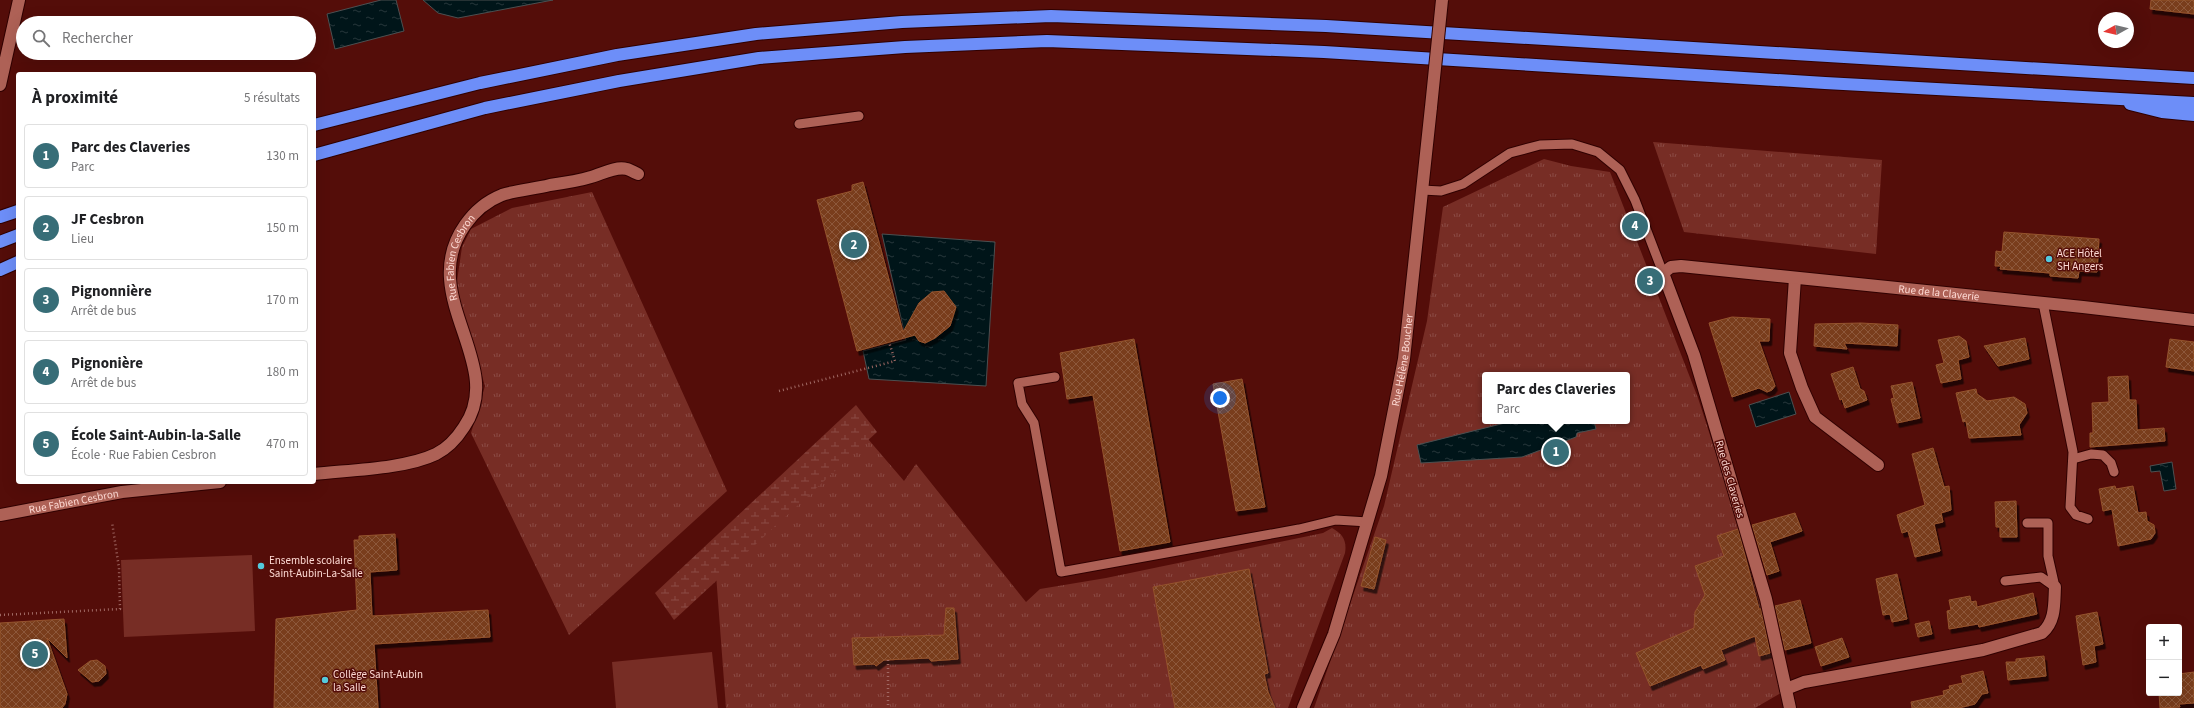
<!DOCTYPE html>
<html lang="fr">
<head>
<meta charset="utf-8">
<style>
  :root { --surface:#fff; --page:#f6f6f6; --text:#202124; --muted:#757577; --line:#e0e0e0; --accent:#376d77 }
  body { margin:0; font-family:"Source Sans 3",sans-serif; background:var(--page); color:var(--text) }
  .controls { position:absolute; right:12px; bottom:12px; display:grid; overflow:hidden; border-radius:4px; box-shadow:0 4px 16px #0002 }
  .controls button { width:36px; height:36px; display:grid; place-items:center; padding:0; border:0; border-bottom:1px solid var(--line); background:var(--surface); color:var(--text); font:20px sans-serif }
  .compass { position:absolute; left:2098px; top:12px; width:36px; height:36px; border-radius:50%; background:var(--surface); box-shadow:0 4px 16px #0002; rotate:262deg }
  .you { position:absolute; left:1220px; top:398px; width:14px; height:14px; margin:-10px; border:3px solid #fff; border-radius:50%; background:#1a73e8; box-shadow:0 0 0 6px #1a73e833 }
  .badge { display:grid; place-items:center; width:26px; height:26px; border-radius:50%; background:var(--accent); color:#fff; font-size:13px; font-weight:700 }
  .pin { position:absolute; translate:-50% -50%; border:2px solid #fff; box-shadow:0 1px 4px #0006 }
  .popup { position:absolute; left:1482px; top:372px; width:148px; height:52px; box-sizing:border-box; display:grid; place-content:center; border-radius:4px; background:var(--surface); filter:drop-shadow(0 1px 3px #0005); font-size:13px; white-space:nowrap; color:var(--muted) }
  .popup b { font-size:15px; color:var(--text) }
  .popup::after { content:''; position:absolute; left:50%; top:100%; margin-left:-8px; border:8px solid transparent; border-top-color:var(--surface) }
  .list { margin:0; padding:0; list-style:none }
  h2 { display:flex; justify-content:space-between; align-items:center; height:52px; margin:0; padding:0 16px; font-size:17px }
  h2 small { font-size:13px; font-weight:400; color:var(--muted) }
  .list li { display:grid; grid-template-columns:26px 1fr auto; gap:12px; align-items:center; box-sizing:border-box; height:64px; margin:0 8px 8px; padding:0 8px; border:1px solid var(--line); border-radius:4px }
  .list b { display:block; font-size:15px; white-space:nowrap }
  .list p { margin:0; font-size:13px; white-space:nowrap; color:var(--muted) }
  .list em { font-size:13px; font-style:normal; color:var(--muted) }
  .icon { flex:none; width:22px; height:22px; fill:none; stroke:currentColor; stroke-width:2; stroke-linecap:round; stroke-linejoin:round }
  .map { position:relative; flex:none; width:2194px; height:708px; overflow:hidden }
  .search { position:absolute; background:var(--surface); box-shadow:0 4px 16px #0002; left:16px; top:16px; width:300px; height:44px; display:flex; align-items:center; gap:10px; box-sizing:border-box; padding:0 14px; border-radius:22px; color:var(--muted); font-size:15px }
  .panel { position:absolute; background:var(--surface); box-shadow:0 4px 16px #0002; left:16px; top:72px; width:300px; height:412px; border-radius:4px }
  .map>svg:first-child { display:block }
</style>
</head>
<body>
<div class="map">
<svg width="2194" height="708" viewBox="0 0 2194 708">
  <defs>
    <pattern id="grass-tufts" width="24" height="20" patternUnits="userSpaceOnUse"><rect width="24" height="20" fill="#772d25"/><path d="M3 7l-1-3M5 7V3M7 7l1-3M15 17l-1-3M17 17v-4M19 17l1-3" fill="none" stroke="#8b4b44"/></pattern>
    <pattern id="wetland-marsh" width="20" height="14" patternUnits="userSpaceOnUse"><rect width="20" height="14" fill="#772d25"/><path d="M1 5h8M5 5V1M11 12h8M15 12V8" fill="none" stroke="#8b4b44"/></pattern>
    <pattern id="water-ripples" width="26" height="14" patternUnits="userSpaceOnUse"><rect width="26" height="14" fill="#001519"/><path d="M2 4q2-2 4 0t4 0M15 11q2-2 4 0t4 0" fill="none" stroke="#26363a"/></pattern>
    <pattern id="building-cross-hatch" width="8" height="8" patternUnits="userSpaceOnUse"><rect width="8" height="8" fill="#793e1b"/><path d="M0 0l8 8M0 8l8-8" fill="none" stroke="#8d593b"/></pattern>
    <filter id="shadow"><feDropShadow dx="2.5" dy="4.5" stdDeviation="0" flood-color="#0009"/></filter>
  </defs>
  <rect width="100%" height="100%" fill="#540d09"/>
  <path fill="url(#grass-tufts)" fill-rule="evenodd" d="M1653,142L1882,160L1876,254L1684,232Z
    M1544,159L1571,166L1610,172L1698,398L1763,599L1781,693L1755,708H1314L1384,506L1427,321L1443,207ZM1485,375H1627V421H1485Z
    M592,192L727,491L569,635L471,433L485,386L456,288L462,247L471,229L512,208Z
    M868,439L904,481L916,464L1026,602L1040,589L1106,578L1323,533L1332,528C1343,534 1347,541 1345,553L1288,708H726L716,574Z"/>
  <path fill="url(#wetland-marsh)" d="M856,405L877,432L674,620L655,593Z"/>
  <path fill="#772d25" d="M252,555L255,631L124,637L121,560Z
    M712,652L718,708H616L612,662Z"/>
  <path fill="url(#water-ripples)" stroke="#4c5051" d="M381,0H396L404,31L335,49L327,14Z
    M423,0H553L458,18L438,13Z
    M882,234L995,242L986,386L869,379L863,351L906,340Z
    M1789,392L1796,414L1756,427L1749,405Z
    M1513,421H1594L1596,429L1577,433L1576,437L1522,457L1421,463L1417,445Z
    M2172,462L2176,489L2164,491L2160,471L2151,472L2150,466Z"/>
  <path fill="url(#building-cross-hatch)" stroke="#95532d" filter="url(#shadow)" d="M2151,0H2194V14L2150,9Z
    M863,182L903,332L919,303L932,292L944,291L956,307L950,326L935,338L925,343L919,341L915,335L857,351L817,200L852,191V185Z
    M2004,232L2099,239L2097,272L2079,271L2078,278L2050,276V273L2000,269L2001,266H1995L1996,251L2002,252Z
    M1732,317L1770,319L1769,341H1759L1775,386L1772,390L1767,392L1759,388L1732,397L1709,323Z
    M1861,323L1898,325L1897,346L1844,343L1847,349L1814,346L1815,324Z
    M1959,336L1966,341L1969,357L1958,360L1961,379L1941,383L1936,365L1944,363L1938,340Z
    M2025,338L2029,359L1998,366L1984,346Z
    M1134,339L1170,542L1120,551L1093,395L1067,399L1060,353Z
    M2170,339L2194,342V371L2166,367Z
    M1853,367L1860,389L1864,391L1867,400L1845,408L1842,399L1840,400L1831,374Z
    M2128,376L2129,400H2136L2137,430L2164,428L2165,441L2090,447V433H2093L2092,403L2109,402L2108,377Z
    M1242,379L1265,507L1236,511L1213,384Z
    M1912,382L1920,418L1897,423L1891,399L1894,398L1891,386Z
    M1976,389L1977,394L1987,401L2014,397L2025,404L2027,413L2019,425L2021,435L1969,438L1966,421L1963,422L1956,393Z
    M1933,448L1944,487L1949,486L1951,510L1941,513L1943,522L1934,524L1940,551L1915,557L1908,531L1902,533L1897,515L1925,505L1912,454Z
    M2115,486L2116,489L2133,486L2138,513L2146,512L2147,521L2154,525L2155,533L2151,539L2118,546L2112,509L2103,511L2099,489Z
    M2016,501L2017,537H2000V527H1996L1995,502Z
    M1795,513L1802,531L1770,542L1779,571L1767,575L1752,525Z
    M1738,529L1759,609H1761L1770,653L1759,656L1755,636L1721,650L1725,660L1703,669L1701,665L1650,686L1636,653L1694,628L1695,612L1705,595L1695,566L1724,556L1717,536Z
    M395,534L397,570L370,572L372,616L488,610L490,637L374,644L378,708H274L276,619L357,610L354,540H359V536Z
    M1375,537L1386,540L1374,589L1361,586Z
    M1249,569L1268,673L1264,674L1268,692L1275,708H1175L1153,587Z
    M1897,574L1907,619L1892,622L1890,614L1883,615L1876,579Z
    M2033,593L2037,614L1979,627L1978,624L1949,629L1947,611L1951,610L1949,600L1970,596L1971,602L1976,601L1977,607Z
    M1800,600L1811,643L1785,650L1775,606Z
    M946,608H954L958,659L931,661L929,658L884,660L876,666L874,664L854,665L852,638L944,635Z
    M2097,612L2103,644L2094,646L2096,662L2083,665L2076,616Z
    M64,619L67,658L47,638L67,694L65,704L62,708H0V623Z
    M1929,621L1932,634L1918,637L1915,624Z
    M1842,638L1849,657L1821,666L1815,647Z
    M2044,656L2046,676L2008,680L2006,662H2016V659Z
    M97,660L105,666L106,674L99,681L92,682L78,670L90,661Z
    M1983,671L1988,693L1982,694L1975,704L1959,708H1912L1911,702L1944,695L1943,691L1950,689L1949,686L1963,683L1961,676Z
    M2194,672V703L2179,704L2180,707L2160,708L2159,693H2179V696V674Z"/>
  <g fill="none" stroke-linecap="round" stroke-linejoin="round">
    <defs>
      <path id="service" d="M799,124L859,116
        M1422,190L1441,191L1463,184L1510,153L1540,145L1572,144L1598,152L1620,170L1635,200L1663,273
        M2043,303L2073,452L2070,507L2076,515L2088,519
        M1055,377L1018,383L1022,404L1034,423L1061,572L1299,529L1336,520L1368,522
        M2073,459L2091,454L2103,455L2111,463L2114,472
        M2027,523H2048V556L2055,587
        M2005,581L2041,577L2055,587"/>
      <g id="minor">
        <path d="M0,85L19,0"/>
        <path d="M1795,278L1790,353L1802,388L1815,417L1878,465"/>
        <path id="s1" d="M314,474C349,470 405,469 436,454C448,448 457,438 464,427C508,364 415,296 465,225C474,212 487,201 502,195C517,190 535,189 550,185C564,183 578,181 591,177C602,174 615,166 627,169C630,170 634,172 638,174"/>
        <path id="s2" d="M0,515L122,492L220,482"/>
        <path d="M1786,689L1804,682L1983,650L2042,633C2056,621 2054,603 2055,587"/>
        <path id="s3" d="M1303,708L1334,634L1381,476L1404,359L1431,107"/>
        <path id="s4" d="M1790,708L1766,599L1694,355L1663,273L1671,267L1681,266L2083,307L2194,320"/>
      </g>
      <path id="motorway" d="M2130,104L2162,112L2194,115
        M314,125L480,83L617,55L756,34L902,22L1051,16L1326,26L2194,78
        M314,155L485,108L619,81L759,58L905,47L1047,41L1324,52L1825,83L2194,103
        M0,217L18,211
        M0,242L18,235
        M0,270L18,262"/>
    </defs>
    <use href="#service" stroke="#300000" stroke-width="11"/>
    <use href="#minor" stroke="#300000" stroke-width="14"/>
    <use href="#motorway" stroke="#300000" stroke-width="14"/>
    <path stroke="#a06964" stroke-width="2.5" stroke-dasharray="1 3" stroke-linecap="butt" d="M779,391L895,361L889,342
      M0,615L120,609L119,568L112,522
      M888,660V708"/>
    <use href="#service" stroke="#ae6156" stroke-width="9"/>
    <use href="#minor" stroke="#ae6156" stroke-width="12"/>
    <use href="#motorway" stroke="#6d8ef8" stroke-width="12"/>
    <defs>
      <path id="minor-bridge" d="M1431,107L1442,0"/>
    </defs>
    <use href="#minor-bridge" stroke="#300000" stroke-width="14" stroke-linecap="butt"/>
    <use href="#minor-bridge" stroke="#ae6156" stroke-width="12"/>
  </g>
  <g fill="#53cadc" stroke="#540d09" stroke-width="1.5">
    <circle cx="2049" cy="259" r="4"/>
    <circle cx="261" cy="566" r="4"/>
    <circle cx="325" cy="680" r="4"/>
  </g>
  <g text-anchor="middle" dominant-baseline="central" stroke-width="3" stroke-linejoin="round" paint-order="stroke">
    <g font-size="11" fill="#fedad4" stroke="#540d09" text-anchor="start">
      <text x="2057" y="253">ACE Hôtel<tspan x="2057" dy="13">SH Angers</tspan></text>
      <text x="269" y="560">Ensemble scolaire<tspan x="269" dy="13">Saint-Aubin-La-Salle</tspan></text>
      <text x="333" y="674">Collège Saint-Aubin<tspan x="333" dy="13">la Salle</tspan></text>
    </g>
    <g font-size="11" fill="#fedad4" stroke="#540d09">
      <text stroke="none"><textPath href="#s1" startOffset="341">Rue Fabien Cesbron</textPath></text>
      <text stroke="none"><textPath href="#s4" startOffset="733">Rue de la Claverie</textPath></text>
      <text stroke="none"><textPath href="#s3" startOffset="363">Rue Hélène Boucher</textPath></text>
      <text transform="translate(1730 479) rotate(74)">Rue des Claveries</text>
      <text stroke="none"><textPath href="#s2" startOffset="75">Rue Fabien Cesbron</textPath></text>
    </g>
  </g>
</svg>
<div class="controls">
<button>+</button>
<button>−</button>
</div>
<svg class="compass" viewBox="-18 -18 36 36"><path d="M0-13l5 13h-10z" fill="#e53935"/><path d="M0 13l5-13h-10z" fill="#757577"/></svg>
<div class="you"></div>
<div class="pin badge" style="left:1556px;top:452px">1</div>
<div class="popup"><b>Parc des Claveries</b>Parc</div>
<div class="pin badge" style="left:854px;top:245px">2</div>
<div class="pin badge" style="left:1650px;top:281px">3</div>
<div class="pin badge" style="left:1635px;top:226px">4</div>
<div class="pin badge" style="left:35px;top:654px">5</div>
<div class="search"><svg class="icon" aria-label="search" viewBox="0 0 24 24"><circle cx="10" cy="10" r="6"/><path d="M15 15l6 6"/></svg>Rechercher</div>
<section class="panel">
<h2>À proximité<small>5 résultats</small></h2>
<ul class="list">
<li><span class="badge">1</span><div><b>Parc des Claveries</b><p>Parc</p></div><em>130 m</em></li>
<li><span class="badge">2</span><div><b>JF Cesbron</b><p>Lieu</p></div><em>150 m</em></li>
<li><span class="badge">3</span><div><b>Pignonnière</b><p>Arrêt de bus</p></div><em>170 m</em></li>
<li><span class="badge">4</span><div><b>Pignonière</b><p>Arrêt de bus</p></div><em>180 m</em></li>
<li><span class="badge">5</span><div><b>École Saint-Aubin-la-Salle</b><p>École · Rue Fabien Cesbron</p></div><em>470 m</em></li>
</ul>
</section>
</div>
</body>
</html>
